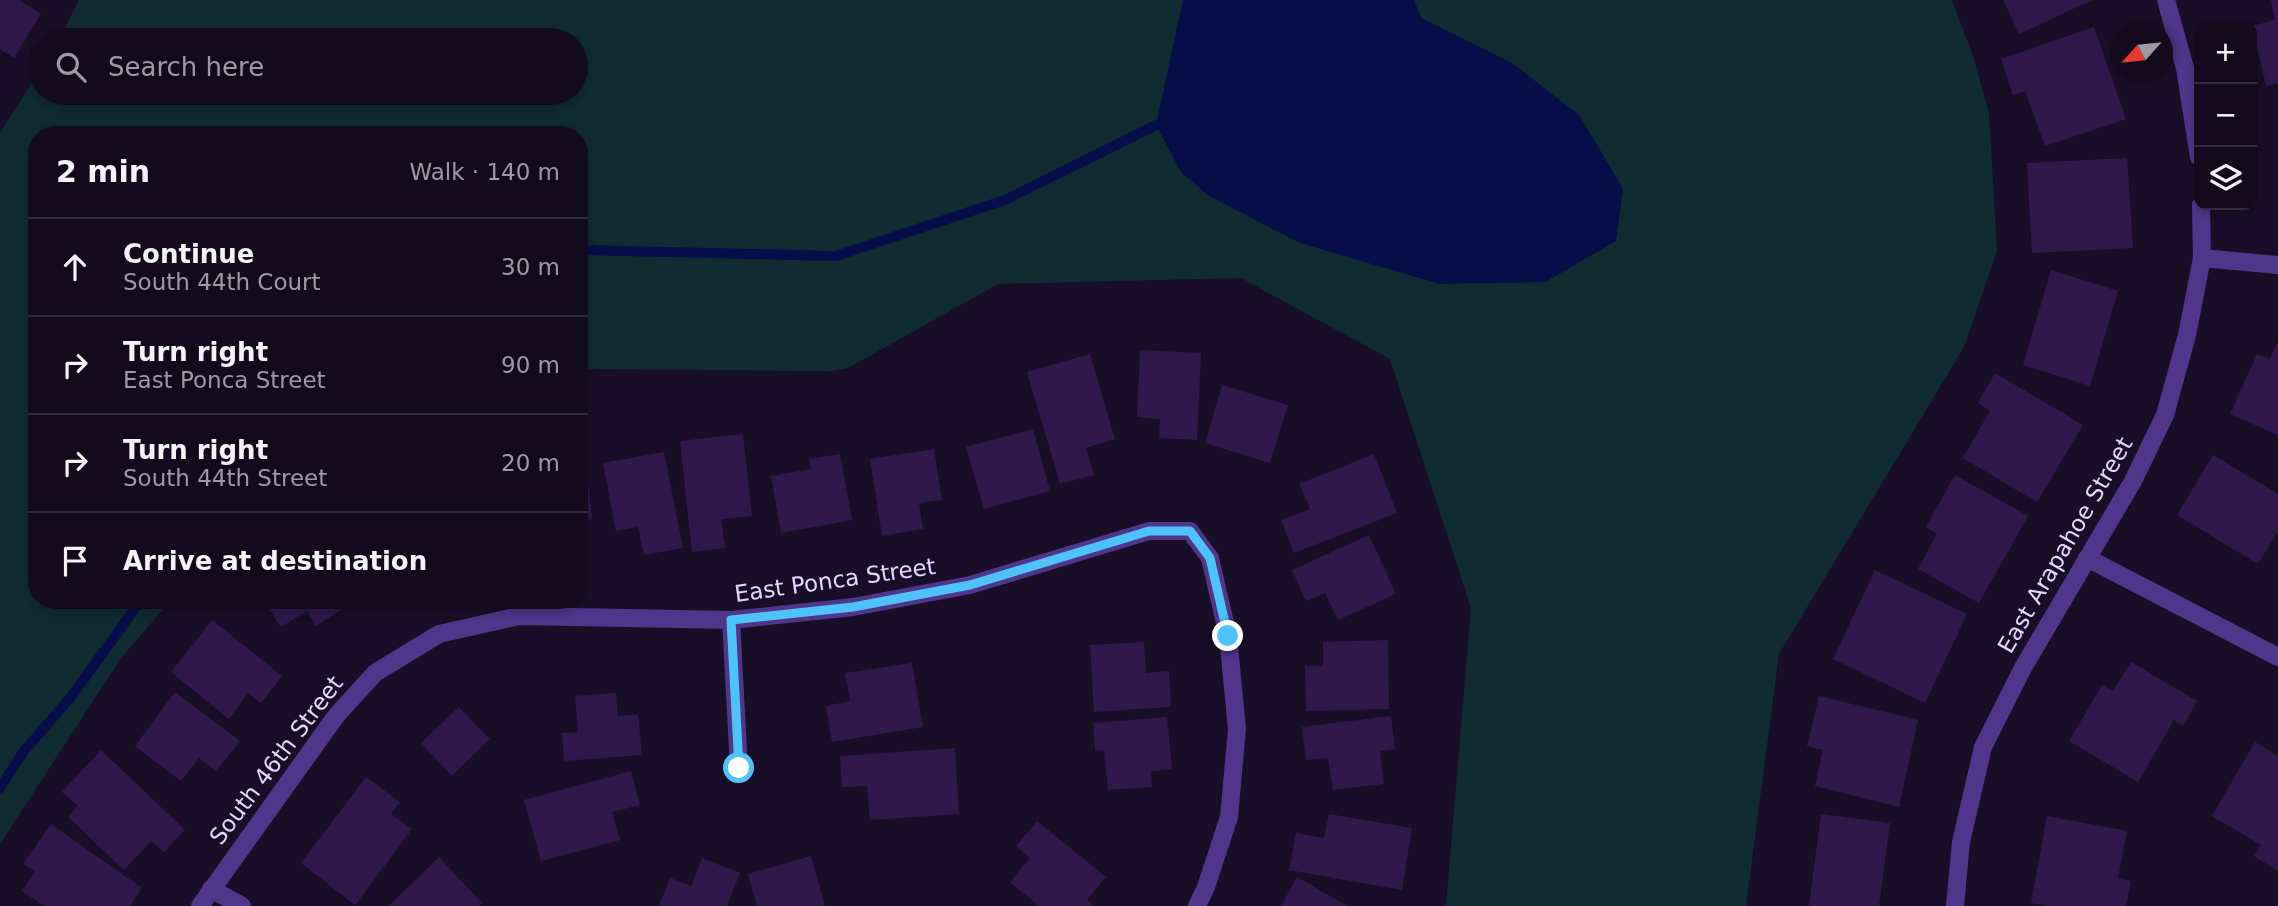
<!DOCTYPE html>
<html lang="en">
<head>
<meta charset="utf-8">
<style>
  :root { --surface:#130a1e; --page:#20182b; --text:#f1f3f6; --muted:#9d9aa4; --line:#322b3c }
  body { margin:0; font-family:"DejaVu Sans",sans-serif; background:var(--page); color:var(--text) }
  .controls { position:absolute; right:21px; top:21px; display:grid; overflow:hidden; border-radius:14px; box-shadow:0 4px 10px #0003 }
  .controls button { width:63px; height:63px; display:grid; place-items:center; padding:0; border:0; border-bottom:2px solid var(--line); background:var(--surface); color:var(--text); font:35px sans-serif }
  .compass { position:absolute; left:2110px; top:21px; width:63px; height:63px; border-radius:50%; background:var(--surface); box-shadow:0 4px 10px #0003; rotate:243deg }
  .stop { position:absolute; width:21px; height:21px; margin:-16px; border:5px solid #4fc3f7; border-radius:50%; background:#fff }
  .stop.end { background:#4fc3f7; border-color:#fff; box-shadow:0 2px 7px #0008 }
  .list { margin:0; padding:0; list-style:none }
  h2 { display:flex; justify-content:space-between; align-items:center; height:91px; margin:0; padding:0 28px; font-size:30px }
  h2 small { font-size:23px; font-weight:400; color:var(--muted) }
  .list li { display:grid; grid-template-columns:46px 1fr auto; gap:21px; align-items:center; box-sizing:border-box; height:98px; padding:0 28px; border-top:2px solid var(--line) }
  .list b { display:block; font-size:26px; white-space:nowrap }
  .list p { margin:0; font-size:23px; white-space:nowrap; color:var(--muted) }
  .list em { font-size:23px; font-style:normal; color:var(--muted) }
  .icon { flex:none; width:38px; height:38px; fill:none; stroke:currentColor; stroke-width:2; stroke-linecap:round; stroke-linejoin:round }
  .map { position:relative; flex:none; width:2278px; height:906px; overflow:hidden }
  .search { position:absolute; background:var(--surface); box-shadow:0 4px 10px #0003; left:28px; top:28px; width:560px; height:77px; display:flex; align-items:center; gap:18px; box-sizing:border-box; padding:0 24px; border-radius:38px; color:var(--muted); font-size:26px }
  .panel { position:absolute; background:var(--surface); box-shadow:0 4px 10px #0003; left:28px; top:126px; width:560px; height:483px; border-radius:28px }
  .map>svg:first-child { display:block }
</style>
</head>
<body>
<div class="map">
<svg width="2278" height="906" viewBox="0 0 2278 906">
  <rect width="100%" height="100%" fill="#190e28"/>
  <path fill="#102b32" d="M79,0H1952L1973,56L1989,113L1997,251L1964,347L1779,654L1746,906H1446L1471,608L1390,359L1241,278L998,284L848,368L831,371L579,369V135H37V600H171L121,658L0,844V133L40,70V93H576V40H59Z"/>
  <path fill="#070d48" d="M1183,0H1414L1421,18L1512,63L1580,116L1623,189L1616,241L1545,282L1440,284L1300,243L1209,196L1181,172L1156,125Z"/>
  <g fill="none" stroke-linecap="round" stroke-linejoin="round">
    <path stroke="#070d48" stroke-width="10" d="M579,250L836,256L1005,200L1156,125
      M0,788L24,751L71,697L141,600"/>
  </g>
  <path fill="#30194a" d="M0,0H19L41,14L14,58L0,49Z
    M2003,0H2092L2019,34Z
    M2271,0H2278V83L2266,86L2252,26L2275,20Z
    M2094,27L2126,119L2045,146L2025,91L2013,95L2001,59Z
    M2127,158L2133,248L2032,253L2027,163Z
    M2051,270L2118,291L2090,386L2023,365Z
    M2278,341V435L2230,414L2257,354L2270,359Z
    M1140,350L1201,353L1197,440L1159,438L1160,419L1137,417Z
    M1090,354L1115,439L1086,448L1094,475L1060,484L1027,372Z
    M1995,373L2083,425L2037,502L1963,458L1990,411L1978,403Z
    M1222,385L1288,405L1270,463L1205,443Z
    M1033,429L1050,491L984,509L966,447Z
    M743,434L752,516L721,519L725,548L692,552L680,441Z
    M934,449L942,500L919,503L923,529L882,536L870,459Z
    M664,452L683,548L644,555L638,527L616,531L603,463Z
    M840,454L852,520L781,533L771,476L811,469L809,459Z
    M1374,454L1397,513L1294,553L1281,520L1310,509L1299,484Z
    M2213,455L2278,494V531L2258,564L2177,515Z
    M586,462L592,518L579,520V463Z
    M1955,475L2028,516L1979,603L1918,569L1937,534L1926,527Z
    M1369,535L1396,594L1338,620L1325,593L1306,601L1292,570Z
    M1875,570L1967,614L1925,703L1833,659Z
    M263,600H341L345,607L316,626L307,611L281,627Z
    M212,620L282,676L261,703L248,693L229,719L171,672Z
    M1388,640L1389,709L1306,711L1305,666H1323V642Z
    M1144,642L1146,673L1169,671L1171,707L1094,712L1090,645Z
    M2131,662L2197,701L2183,726L2174,720L2138,782L2069,741L2102,685L2113,691Z
    M912,663L923,727L832,742L826,706L850,701L845,673Z
    M175,692L240,741L216,771L199,758L181,781L135,746Z
    M616,693L618,716L638,714L642,755L564,761L562,733L578,732L575,696Z
    M1819,696L1918,720L1899,807L1815,786L1823,750L1807,746Z
    M459,707L490,739L452,776L421,743Z
    M1391,716L1395,749L1380,751L1384,784L1333,790L1328,758L1306,760L1302,727Z
    M1167,717L1172,769L1151,771L1152,787L1108,790L1104,750L1095,751L1093,723Z
    M2255,742L2278,756V871L2254,856L2261,845L2212,816Z
    M955,748L959,814L870,820L867,786L842,787L840,756Z
    M101,750L185,830L164,852L151,841L124,870L68,817L78,806L62,792Z
    M631,771L640,805L612,812L620,840L541,861L524,800Z
    M366,777L400,802L391,814L412,829L355,905L301,863Z
    M1329,814L1412,828L1402,890L1289,870L1296,833L1324,838Z
    M1821,814L1890,823L1879,906H1809Z
    M2047,816L2127,831L2118,878L2131,881L2126,906H2048L2031,903Z
    M1037,821L1106,877L1087,900L1094,906H1039L1010,882L1030,858L1016,846Z
    M51,824L142,888L130,906H44L22,891L35,872L23,864Z
    M811,856L825,906H757L748,874Z
    M439,857L482,903L479,906H389Z
    M702,858L740,873L727,906H659L670,878L691,886Z
    M1297,877L1347,906H1281Z"/>
  <g fill="none" stroke-linecap="round" stroke-linejoin="round">
    <path stroke="#4f368a" stroke-width="18" d="M2166,0L2185,68L2199,157
      M2202,258L2278,265
      M2087,558L2278,657
      M731,620L739,768
      M211,889L242,906
      M200,906L336,716L375,673L439,634L519,616L731,620L853,607L970,585L1149,531H1190L1210,558L1228,636L1237,729L1229,817L1206,887L1197,906
      M1955,906L1961,842L1983,747L2024,666L2133,481L2165,415L2187,335L2202,258L2201,205"/>
  </g>
  <g fill="none" stroke-linecap="round" stroke-linejoin="round">
    <path stroke="#4fc3f7" stroke-width="9" d="M739,768L731,620L853,607L970,585L1149,531H1190L1210,558L1228,636"/>
  </g>
  <g text-anchor="middle" dominant-baseline="central" stroke-width="5" stroke-linejoin="round" paint-order="stroke">
    <g font-size="23" fill="#e5d5ff" stroke="#190e28">
      <text transform="translate(2065 545) rotate(-60)">East Arapahoe Street</text>
      <text transform="translate(835 580) rotate(-8)">East Ponca Street</text>
      <text transform="translate(276 760) rotate(-53)">South 46th Street</text>
    </g>
  </g>
</svg>
<div class="controls">
<button>+</button>
<button>−</button>
<button><svg class="icon" aria-label="layers" viewBox="0 0 24 24"><path d="M12 4l9 5-9 5-9-5zM3 14l9 5 9-5"/></svg></button>
</div>
<svg class="compass" viewBox="-18 -18 36 36"><path d="M0-13l5 13h-10z" fill="#e53935"/><path d="M0 13l5-13h-10z" fill="#9d9aa4"/></svg>
<div class="stop" style="left:739px;top:768px"></div>
<div class="stop end" style="left:1228px;top:636px"></div>
<div class="search"><svg class="icon" aria-label="search" viewBox="0 0 24 24"><circle cx="10" cy="10" r="6"/><path d="M15 15l6 6"/></svg>Search here</div>
<section class="panel">
<h2>2 min<small>Walk · 140 m</small></h2>
<ul class="list">
<li><svg class="icon" aria-label="ahead" viewBox="0 0 24 24"><path d="M12 20V5M6 11l6-6 6 6"/></svg><div><b>Continue</b><p>South 44th Court</p></div><em>30 m</em></li>
<li><svg class="icon" aria-label="right" viewBox="0 0 24 24"><path d="M7 20v-9h11M14 6l5 5-5 5"/></svg><div><b>Turn right</b><p>East Ponca Street</p></div><em>90 m</em></li>
<li><svg class="icon" aria-label="right" viewBox="0 0 24 24"><path d="M7 20v-9h11M14 6l5 5-5 5"/></svg><div><b>Turn right</b><p>South 44th Street</p></div><em>20 m</em></li>
<li><svg class="icon" aria-label="arrive" viewBox="0 0 24 24"><path d="M6 21V4h12l-3 4 3 4H6"/></svg><div><b>Arrive at destination</b></div></li>
</ul>
</section>
</div>
</body>
</html>
